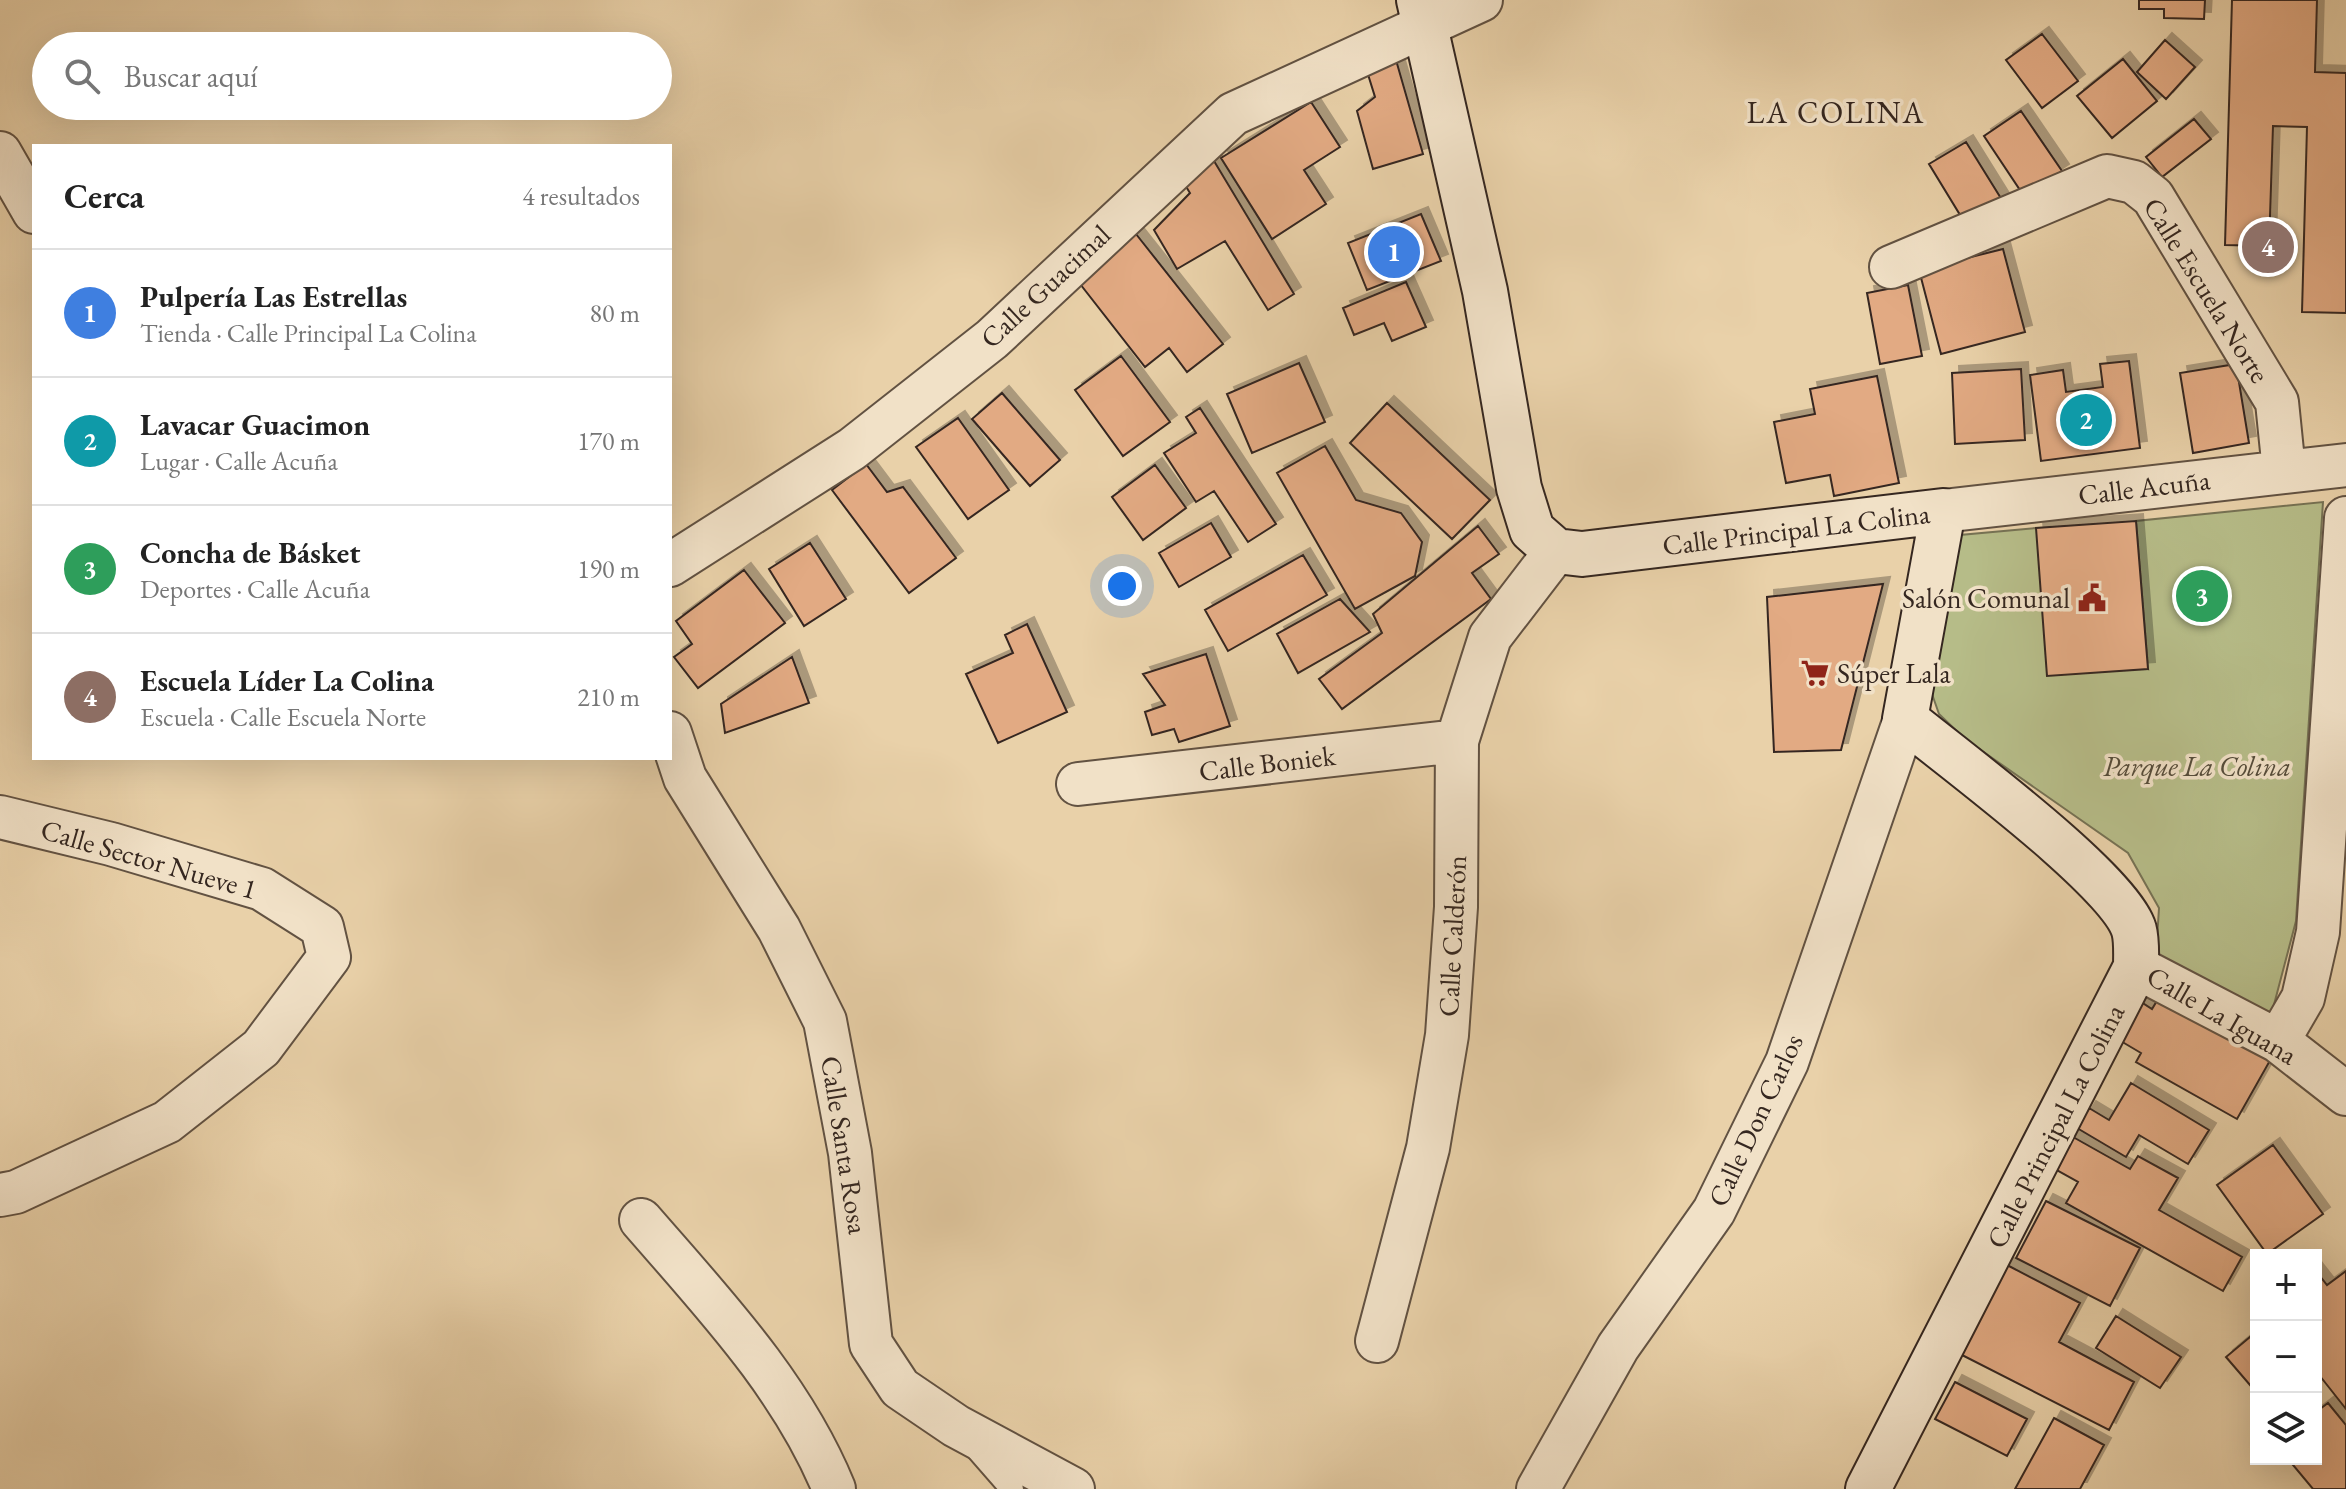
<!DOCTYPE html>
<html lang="es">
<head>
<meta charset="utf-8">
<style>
  :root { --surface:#fff; --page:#f6f6f6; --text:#222; --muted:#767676; --line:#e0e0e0; --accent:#2563eb }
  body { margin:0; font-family:"EB Garamond",serif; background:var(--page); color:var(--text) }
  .controls { position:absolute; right:24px; bottom:24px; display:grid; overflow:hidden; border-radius:0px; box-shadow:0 8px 32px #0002 }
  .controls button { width:72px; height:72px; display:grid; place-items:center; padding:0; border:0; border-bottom:2px solid var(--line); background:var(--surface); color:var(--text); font:40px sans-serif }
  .you { position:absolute; left:1122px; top:586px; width:28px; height:28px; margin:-20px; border:6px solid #fff; border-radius:50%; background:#1a73e8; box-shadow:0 0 0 12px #1a73e833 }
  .badge { display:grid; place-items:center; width:52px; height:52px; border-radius:50%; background:var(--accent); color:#fff; font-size:26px; font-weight:700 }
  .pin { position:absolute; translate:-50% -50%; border:4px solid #fff; box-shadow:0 2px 8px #0006 }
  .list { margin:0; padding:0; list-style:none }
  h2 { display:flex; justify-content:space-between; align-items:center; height:104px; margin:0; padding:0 32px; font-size:34px }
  h2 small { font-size:26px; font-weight:400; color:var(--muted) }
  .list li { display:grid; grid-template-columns:52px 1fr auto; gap:24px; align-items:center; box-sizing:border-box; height:128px; padding:0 32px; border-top:2px solid var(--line) }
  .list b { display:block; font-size:30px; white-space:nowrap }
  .list p { margin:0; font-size:26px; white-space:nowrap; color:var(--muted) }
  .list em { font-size:26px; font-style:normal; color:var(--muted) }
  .icon { flex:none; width:44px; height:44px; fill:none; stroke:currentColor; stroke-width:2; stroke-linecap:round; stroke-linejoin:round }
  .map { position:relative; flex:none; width:2346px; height:1489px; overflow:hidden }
  .search { position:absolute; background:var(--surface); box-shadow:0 8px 32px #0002; left:32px; top:32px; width:640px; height:88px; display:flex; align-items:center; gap:20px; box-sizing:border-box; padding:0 28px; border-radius:44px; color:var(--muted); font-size:30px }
  .panel { position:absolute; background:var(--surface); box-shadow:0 8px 32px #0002; left:32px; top:144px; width:640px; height:616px; border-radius:0px }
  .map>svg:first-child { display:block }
</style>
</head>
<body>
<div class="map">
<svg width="2346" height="1489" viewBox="0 0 2346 1489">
  <defs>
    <filter id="shadow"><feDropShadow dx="7" dy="-7" stdDeviation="0" flood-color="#0004"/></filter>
  </defs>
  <rect width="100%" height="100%" fill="#e9d1a9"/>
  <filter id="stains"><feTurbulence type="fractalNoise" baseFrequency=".0025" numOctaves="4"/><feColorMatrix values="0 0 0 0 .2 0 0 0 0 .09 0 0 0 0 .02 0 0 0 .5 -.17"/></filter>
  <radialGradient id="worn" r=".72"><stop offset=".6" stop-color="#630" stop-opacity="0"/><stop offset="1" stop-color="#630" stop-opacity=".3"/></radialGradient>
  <path fill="#b6bc88" stroke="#767254" stroke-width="2" d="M2323,502L2296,921L2271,1016L2156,956L2159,908L2128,853L1965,739L1939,714L1932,694L1960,535L2036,528L2148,668L2136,521Z"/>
  <path fill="#e2aa83" stroke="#352720" stroke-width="2" filter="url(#shadow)" d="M2139,0H2205L2204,19L2164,18V9H2139Z
    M2232,0H2317L2315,72L2346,73V313L2302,312L2307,127L2273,126L2269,246L2225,245Z
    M2042,34L2078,81L2042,108L2006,60Z
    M2165,40L2195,67L2166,99L2137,72Z
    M2123,59L2157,101L2112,138L2077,96Z
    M1396,60L1423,154L1373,169L1357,111L1375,97L1366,68Z
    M1311,102L1340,147L1304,170L1326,204L1272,239L1221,158Z
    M2021,111L2062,171L2024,196L1984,136Z
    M2194,119L2211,139L2162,177L2146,157Z
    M1966,142L2002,200L1965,223L1929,164Z
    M1211,156L1294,294L1268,310L1225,241L1177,269L1154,230L1190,193L1179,175Z
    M1421,214L1441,261L1367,290L1348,243Z
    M1136,234L1223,344L1187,372L1169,348L1145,367L1077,280Z
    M2003,249L2025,332L1941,354L1919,270Z
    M1406,282L1426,327L1392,341L1384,323L1354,335L1343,308Z
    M1908,285L1922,356L1880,364L1867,293Z
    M1121,356L1170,422L1123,456L1075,390Z
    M2129,361L2140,448L2041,461L2030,375L2063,370L2066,392L2103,387L2100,364Z
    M1299,363L1325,422L1252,453L1227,394Z
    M2236,364L2249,443L2193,453L2180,373Z
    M2021,369L2025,440L1955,444L1952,373Z
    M1877,376L1899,483L1834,496L1830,475L1786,483L1774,422L1815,414L1810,389Z
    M1002,393L1060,460L1030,486L972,419Z
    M1387,403L1490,500L1452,539L1350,443Z
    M1200,408L1276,524L1248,542L1214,491L1196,502L1164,453L1196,433L1186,417Z
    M958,418L1009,490L968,519L916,447Z
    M1325,446L1356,500L1401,513L1422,542L1415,576L1355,609L1277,473Z
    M866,464L887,492L903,487L956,558L909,593L832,490Z
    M1155,465L1186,508L1143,540L1112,497Z
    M2136,521L2148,669L2047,676L2036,528Z
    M1211,523L1231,557L1179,587L1159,553Z
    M1478,526L1499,554L1472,573L1491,599L1342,709L1319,679L1382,633L1373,614Z
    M810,543L846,599L804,626L769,569Z
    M1303,555L1327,595L1228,651L1205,610Z
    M744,570L785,623L698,688L674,657L692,644L676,621Z
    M1883,584L1841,750L1774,752L1767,597Z
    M1340,599L1370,632L1298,673L1277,634Z
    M1027,624L1067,712L998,743L966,674L1013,653L1005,635Z
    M1206,654L1230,726L1179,742L1174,729L1152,735L1145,712L1165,705L1143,674Z
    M792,657L809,703L725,733L721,704Z
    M2161,994L2272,1057L2237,1119L2136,1062L2141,1053L2119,1040L2141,1002L2152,1009Z
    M2131,1083L2209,1130L2188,1164L2139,1135L2126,1157L2077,1128L2089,1108L2109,1120Z
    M2073,1137L2130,1169L2138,1156L2178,1178L2159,1210L2242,1257L2223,1291L2066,1203L2078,1182L2055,1169Z
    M2273,1145L2323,1214L2267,1254L2217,1185Z
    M2046,1201L2140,1248L2110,1306L2016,1258Z
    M2007,1265L2080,1303L2059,1342L2134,1382L2109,1430L1960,1354Z
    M2316,1271L2327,1285L2346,1271V1409L2316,1371Z
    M2116,1316L2181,1357L2160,1388L2096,1348Z
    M2256,1332V1392L2226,1357Z
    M1955,1382L2027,1419L2007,1456L1935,1419Z
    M2328,1403L2346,1425V1489H2313L2288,1459H2316V1412Z
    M2054,1418L2104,1445L2080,1489H2015Z"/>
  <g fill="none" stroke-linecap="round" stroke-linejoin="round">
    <defs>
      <path id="lane" d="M978,1450L1012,1489"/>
      <path id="street" d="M0,153L34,212
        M1891,267L2107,176L2134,182L2153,197L2277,402L2284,471
        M1943,511L2346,465
        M670,565L852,449L992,339L1233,114L1481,0
        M670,733L685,778L779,929L825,1021L850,1153L871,1344L900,1388L956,1426L1073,1489
        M1078,784L1457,741
        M0,817L111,844L262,889L322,927L329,957L261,1048L167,1122L16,1192L0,1195
        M2136,967L2278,1041L2346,1094
        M2278,1041L2303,998L2318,932L2346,518
        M641,1220C713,1303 792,1386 834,1489
        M1377,1341L1428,1148L1447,1035L1456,907L1457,741L1490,637L1556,551
        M1538,1489L1618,1347L1714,1211L1787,1062L1905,719"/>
      <path id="secondary" d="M1419,0L1485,291L1519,488L1532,530L1556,551L1582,554L1943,511L1905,719C1951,757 2120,881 2134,930C2137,941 2136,955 2136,967L1868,1489"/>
    </defs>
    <use href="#lane" stroke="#625242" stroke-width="26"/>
    <use href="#street" stroke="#625242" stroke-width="46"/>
    <use href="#secondary" stroke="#352720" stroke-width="48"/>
    <use href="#lane" stroke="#f1e1c7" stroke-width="22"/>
    <use href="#street" stroke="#f1e1c7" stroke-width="42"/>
    <use href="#secondary" stroke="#f1e1c7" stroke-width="44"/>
  </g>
  <defs>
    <symbol id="civic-bare" viewBox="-9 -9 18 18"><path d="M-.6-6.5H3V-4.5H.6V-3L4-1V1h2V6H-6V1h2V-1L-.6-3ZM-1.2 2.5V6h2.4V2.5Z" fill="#8f2418" stroke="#f1e1c7" stroke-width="2.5" paint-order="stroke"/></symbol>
    <symbol id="supermarket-bare" viewBox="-9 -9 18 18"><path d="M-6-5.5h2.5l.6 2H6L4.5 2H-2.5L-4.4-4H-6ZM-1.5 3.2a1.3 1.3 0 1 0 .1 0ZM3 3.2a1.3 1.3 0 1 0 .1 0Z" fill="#8f2418" stroke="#f1e1c7" stroke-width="2.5" paint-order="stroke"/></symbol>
  </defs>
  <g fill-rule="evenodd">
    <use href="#civic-bare" x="2072" y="578" width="40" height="40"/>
    <use href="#supermarket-bare" x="1795" y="653" width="40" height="40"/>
  </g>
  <g text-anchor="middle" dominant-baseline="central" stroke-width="7" stroke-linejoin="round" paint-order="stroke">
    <g font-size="28" fill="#352720" stroke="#f1e1c7">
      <text transform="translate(1045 286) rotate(-43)">Calle Guacimal</text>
      <text transform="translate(2207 290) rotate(58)">Calle Escuela Norte</text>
      <text transform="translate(2144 487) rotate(-7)">Calle Acuña</text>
      <text transform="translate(1796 529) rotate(-7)">Calle Principal La Colina</text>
      <text transform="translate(1267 763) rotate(-7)">Calle Boniek</text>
      <text transform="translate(149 859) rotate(16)">Calle Sector Nueve 1</text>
      <text transform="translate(1452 936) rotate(-87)">Calle Calderón</text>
      <text transform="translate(2222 1015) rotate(30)">Calle La Iguana</text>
      <text transform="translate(1755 1120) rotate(-65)">Calle Don Carlos</text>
      <text transform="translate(2055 1126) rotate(-63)">Calle Principal La Colina</text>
      <text transform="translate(845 1145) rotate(81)">Calle Santa Rosa</text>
    </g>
    <g font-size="28" fill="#352720" stroke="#f1e1c7" text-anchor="end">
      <text x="2070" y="598">Salón Comunal</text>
      <text x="1837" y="673" text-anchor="start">Súper Lala</text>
    </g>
    <g font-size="28" font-style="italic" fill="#554c3a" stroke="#f1e1c7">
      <text x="2197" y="766">Parque La Colina</text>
    </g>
    <g font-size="30" letter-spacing="2" fill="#352720" stroke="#f1e1c7">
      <text x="1836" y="112">LA COLINA</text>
    </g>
  </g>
  <rect width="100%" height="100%" filter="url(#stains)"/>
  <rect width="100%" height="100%" fill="url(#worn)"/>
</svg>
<div class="controls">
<button>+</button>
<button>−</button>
<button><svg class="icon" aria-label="layers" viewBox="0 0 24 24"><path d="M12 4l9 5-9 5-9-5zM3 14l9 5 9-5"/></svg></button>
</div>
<div class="you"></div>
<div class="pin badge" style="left:1394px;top:252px;background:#3f7fe0">1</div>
<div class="pin badge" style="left:2086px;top:420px;background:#0f9aa8">2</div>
<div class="pin badge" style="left:2202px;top:596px;background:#2e9e5b">3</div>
<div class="pin badge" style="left:2268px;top:247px;background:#8d6e63">4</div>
<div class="search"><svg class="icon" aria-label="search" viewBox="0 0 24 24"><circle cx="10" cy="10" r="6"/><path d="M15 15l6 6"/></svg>Buscar aquí</div>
<section class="panel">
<h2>Cerca<small>4 resultados</small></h2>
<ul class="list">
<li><span class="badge" style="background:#3f7fe0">1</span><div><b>Pulpería Las Estrellas</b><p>Tienda · Calle Principal La Colina</p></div><em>80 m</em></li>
<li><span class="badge" style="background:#0f9aa8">2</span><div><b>Lavacar Guacimon</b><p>Lugar · Calle Acuña</p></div><em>170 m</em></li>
<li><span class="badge" style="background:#2e9e5b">3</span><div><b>Concha de Básket</b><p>Deportes · Calle Acuña</p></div><em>190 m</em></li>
<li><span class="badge" style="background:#8d6e63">4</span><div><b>Escuela Líder La Colina</b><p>Escuela · Calle Escuela Norte</p></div><em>210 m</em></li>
</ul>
</section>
</div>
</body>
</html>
